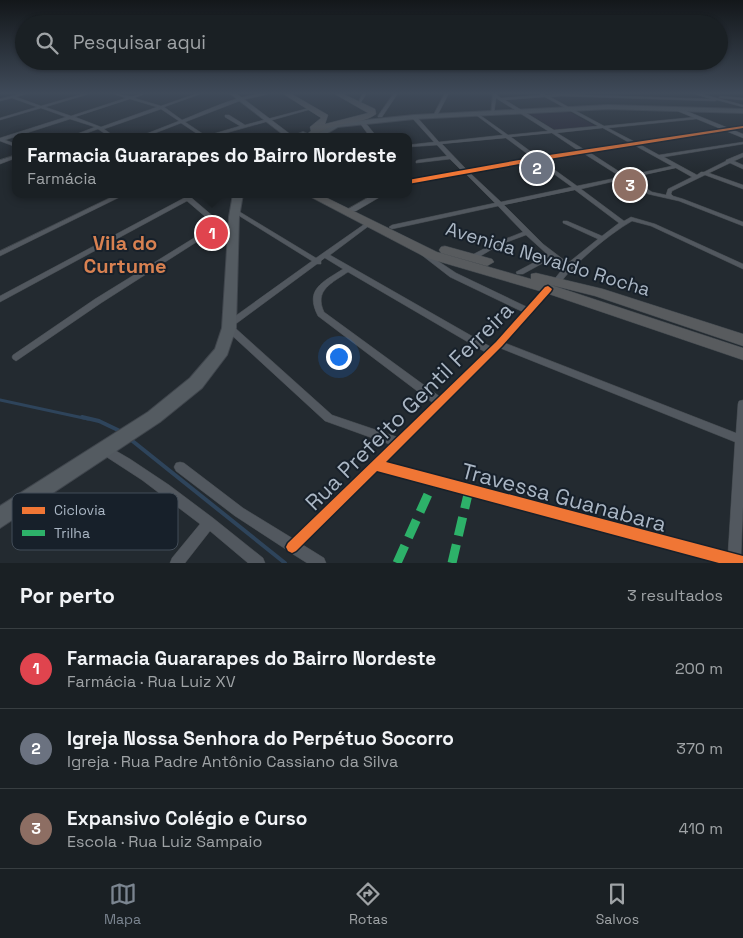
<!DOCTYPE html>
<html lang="pt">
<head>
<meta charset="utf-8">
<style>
  :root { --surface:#1a2024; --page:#23282c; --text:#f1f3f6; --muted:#9fa3a6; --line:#383e41; --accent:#7b8590 }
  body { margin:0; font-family:"Space Grotesk",sans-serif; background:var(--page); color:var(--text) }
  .you { position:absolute; left:338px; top:356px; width:18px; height:18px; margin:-12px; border:4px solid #fff; border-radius:50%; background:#1a73e8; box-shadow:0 0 0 8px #1a73e833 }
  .badge { display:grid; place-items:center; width:32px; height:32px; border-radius:50%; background:var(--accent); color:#fff; font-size:16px; font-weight:700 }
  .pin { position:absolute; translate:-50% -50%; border:2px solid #fff; box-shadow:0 1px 5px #0006 }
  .popup { position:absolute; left:12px; top:133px; width:400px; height:65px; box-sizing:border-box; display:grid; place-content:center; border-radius:10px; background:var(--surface); filter:drop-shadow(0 1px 4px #0005); font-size:16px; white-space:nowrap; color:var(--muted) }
  .popup b { font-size:19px; color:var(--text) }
  .popup::after { content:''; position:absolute; left:50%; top:100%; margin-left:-10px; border:10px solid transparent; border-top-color:var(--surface) }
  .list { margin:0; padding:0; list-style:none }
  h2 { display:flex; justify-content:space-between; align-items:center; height:65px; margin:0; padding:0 20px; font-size:21px }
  h2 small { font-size:16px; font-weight:400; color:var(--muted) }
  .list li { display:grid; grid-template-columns:32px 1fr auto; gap:15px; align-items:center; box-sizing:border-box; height:80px; padding:0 20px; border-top:1px solid var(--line) }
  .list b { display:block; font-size:19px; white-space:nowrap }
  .list p { margin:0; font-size:16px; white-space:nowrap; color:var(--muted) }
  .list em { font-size:16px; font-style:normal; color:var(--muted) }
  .icon { flex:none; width:28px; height:28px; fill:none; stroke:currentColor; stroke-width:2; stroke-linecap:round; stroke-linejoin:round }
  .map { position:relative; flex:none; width:743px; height:563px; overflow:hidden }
  .search { position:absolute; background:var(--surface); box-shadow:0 1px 4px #0004; left:15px; right:15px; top:15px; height:55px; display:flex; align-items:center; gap:12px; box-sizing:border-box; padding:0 18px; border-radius:28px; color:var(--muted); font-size:19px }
  .sheet { height:305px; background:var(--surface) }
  nav { display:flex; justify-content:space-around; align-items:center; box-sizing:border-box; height:70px; border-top:1px solid var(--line); background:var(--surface); font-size:14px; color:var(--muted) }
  nav a { display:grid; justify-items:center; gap:2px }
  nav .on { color:var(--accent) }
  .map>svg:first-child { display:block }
</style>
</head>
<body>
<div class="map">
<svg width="743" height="563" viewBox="0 0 743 563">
  <rect width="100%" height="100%" fill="#232a30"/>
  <path fill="#292936" d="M568,111L597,127L555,130L530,114Z"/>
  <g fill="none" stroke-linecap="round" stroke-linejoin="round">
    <path stroke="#2e445b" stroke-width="3" d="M0,400L88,419"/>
    <path stroke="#2e445b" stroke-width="4" d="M82,417L99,421L122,432
      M130,439L285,563"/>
    <defs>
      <path id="street" d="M23,93H29L16,97L41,106L86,93H92L45,107L71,116L126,98L111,93C118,93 123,96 129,96C135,97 141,93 147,93L134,98L161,106L198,93H203L164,107L182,120C210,109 243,92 273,93L242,100L185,122L206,136L240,126L225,117V115H229L245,125L313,107L315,108L212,137H202L181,123L145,137H138L179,121L161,109L104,129L115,137H110L98,129L76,137H69L95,127L70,119L5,140L16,144V147L0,141V138L66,117L41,108L0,120V118L37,107L12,98L0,101V99ZM130,99L157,107L101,127L75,117Z
        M363,93H367L359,105H357Z
        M394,93H398L382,117H378V116Z
        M445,93H449L437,116L433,117V116Z
        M493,93H497V95L501,98L541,95L540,94L542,93L546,95L561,94L711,99L692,93H698L743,105V107L717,100L715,101L561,96L550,97L604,126L696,117L698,118L696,119L608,128L635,142L743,126V128L639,144L659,155L743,142V144L664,157L697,175L701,172H704L726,161V160L743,153V157L734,161L743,165V169L730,163L709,173L743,185V189L705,175L672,191L671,194L673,196L683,199L743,222V226L679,201L648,194L624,179L581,189L624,221L631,217L655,224L743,264V269L651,226L632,221C608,235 577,261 560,283H557L553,281L564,267L552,258L523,274H517L516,272L548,255L526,235L499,245L474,260H470L468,258L470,256L495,243L523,232L498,206L392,229L390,228L389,227L392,225L495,203L465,173L408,184V180L462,171L450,159L416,163V161L418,160L447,156L437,145L408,147V145L434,142L412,118V116H416L439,142L503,135L476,115L475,114L477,113L508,135L548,131L496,98L494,113L491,114ZM545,97L598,126L554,130L505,100ZM603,128L630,143L585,150L557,133ZM552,133L579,151L538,157L511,137ZM506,138L533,158L467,170L442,144ZM634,145L672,166L626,176L589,152ZM583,153L621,177L577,186L541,160ZM536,161L572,187L501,202L470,173ZM676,168L692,177L668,189L666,195L652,192L630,178ZM575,190L619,223L602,236L567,221H563V223L598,239L568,263L543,244L504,205Z
        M720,96L743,98V100L719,98Z
        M286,133L288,134V135L280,137H270Z
        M16,155V158L0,164V160Z
        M118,194H126L0,256V251Z
        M180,194H187L221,223L234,224L237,226L234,228L220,227L101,303L19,359L16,361L13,359L12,357L13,355L95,299L215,225L187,201L0,302V296L184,198Z
        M235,209L316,258L366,223H370V225L330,255L491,347L523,312L450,277L419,253L418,252L419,251H423L456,273L527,307L545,287H551L552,289L551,291L505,343L736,433L738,404L739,401L743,400V507L741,556H743V563H719L377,471L303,545L324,558L326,563H307L288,551L287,550L235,516L176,471L174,467L176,463L180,462L184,463L243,508L292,538L389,444L325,421L226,330L225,328L227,326L226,324L227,322L312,261L233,212V210ZM325,258L343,269C323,282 304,289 318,316L433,403L397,437L332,415L233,326L317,264H321V261ZM348,272L485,352L439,396L324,312C314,290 332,283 348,272ZM500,348L735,442L728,553L386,462Z
        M106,445L130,459L169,485L213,518L263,558L265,563H248L210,531L185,563H170L172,558L200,524L142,480L102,454L101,450L102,446Z"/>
      <path id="secondary" d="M229,93H236L294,137H286Z
        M675,108H679L743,134V138L675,110Z
        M360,121H364L377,137H370L359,122Z
        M374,194H385L356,211H350L348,209Z"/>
      <path id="primary" d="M608,105L743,109V113L608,109L414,119L338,127L321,137H311L336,123L414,115Z
        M303,132L307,134L306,136L292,137Z
        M233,194H243L239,217L236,328L227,355L202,388L160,422L0,528V506L148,412L190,378L215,349L222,328L229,217Z"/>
      <path id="highway" d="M282,93H290L328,115L325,124L368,113L333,93H341L375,109L376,114C363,124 344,122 329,128C319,132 315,137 303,137L311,131L310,127L321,118Z
        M305,194H319L437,252L531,279V274L536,273L603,289L743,334V346L595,296L551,285L743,348V360L543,292L427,258Z
        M445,246L492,259L494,262L487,266L441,253L439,250L441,247Z"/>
    </defs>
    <use href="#street" stroke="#40464b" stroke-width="1"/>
    <use href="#secondary" stroke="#40464b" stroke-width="1"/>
    <use href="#primary" stroke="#40464d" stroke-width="2"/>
    <use href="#highway" stroke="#3f464c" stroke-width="1"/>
    <use href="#street" fill="#52585f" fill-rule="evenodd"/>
    <use href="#secondary" fill="#565c63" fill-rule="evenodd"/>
    <use href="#primary" fill="#545b61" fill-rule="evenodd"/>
    <use href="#highway" fill="#585b5e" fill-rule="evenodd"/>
    <path stroke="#2db169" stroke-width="9" stroke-dasharray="19 9" stroke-linecap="butt" d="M397,563L434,481
      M452,563L469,490"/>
    <defs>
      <path id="cycleway" d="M743,126V128L536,161L408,184V180L536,157Z
        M548,286L552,289L551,291L502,346L386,462L743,556V563H719L377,471L296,551L292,553L288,551L286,547L288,543L496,342L545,287Z"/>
    </defs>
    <use href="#cycleway" stroke="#17202a" stroke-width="3"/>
    <use href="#cycleway" fill="#f07635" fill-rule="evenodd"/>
  </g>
  <linearGradient id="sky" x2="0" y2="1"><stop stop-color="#13171a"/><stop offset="0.54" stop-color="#3f4a59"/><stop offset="1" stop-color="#3f4a59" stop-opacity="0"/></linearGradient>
  <rect width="743" height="172" fill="url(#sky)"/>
  <g text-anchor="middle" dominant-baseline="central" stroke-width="4" stroke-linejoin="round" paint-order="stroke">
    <g font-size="19" fill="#aab6c4" stroke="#17202a">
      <text transform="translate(548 259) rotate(17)">Avenida Nevaldo Rocha</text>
    </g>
    <g font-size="20" font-weight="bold" fill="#d88151" stroke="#17202a">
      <text x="125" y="243">Vila do<tspan x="125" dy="23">Curtume</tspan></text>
    </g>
    <g font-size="22" fill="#aab6c4" stroke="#17202a">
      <text transform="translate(409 406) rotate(-45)">Rua Prefeito Gentil Ferreira</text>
      <text transform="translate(564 497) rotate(15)">Travessa Guanabara</text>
    </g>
  </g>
  <rect x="12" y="493" width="166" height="57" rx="8" fill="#17202a" stroke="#434d58" stroke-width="1"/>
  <rect x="22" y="507" width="23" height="7" fill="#f07635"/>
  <rect x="22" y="530" width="23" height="6" fill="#2db169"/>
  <g font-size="14" fill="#aab6c4">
    <text x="54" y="515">Ciclovia</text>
    <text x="54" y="538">Trilha</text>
  </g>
</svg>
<div class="you"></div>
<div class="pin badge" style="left:212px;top:233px;background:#e0444e">1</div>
<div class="popup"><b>Farmacia Guararapes do Bairro Nordeste</b>Farmácia</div>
<div class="pin badge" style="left:537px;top:168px;background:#6b7280">2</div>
<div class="pin badge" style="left:630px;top:185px;background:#8d6e63">3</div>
<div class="search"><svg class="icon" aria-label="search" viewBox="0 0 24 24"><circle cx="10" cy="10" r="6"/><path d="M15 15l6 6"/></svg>Pesquisar aqui</div>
</div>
<section class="sheet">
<h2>Por perto<small>3 resultados</small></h2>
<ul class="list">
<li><span class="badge" style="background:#e0444e">1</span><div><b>Farmacia Guararapes do Bairro Nordeste</b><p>Farmácia · Rua Luiz XV</p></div><em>200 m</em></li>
<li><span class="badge" style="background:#6b7280">2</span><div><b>Igreja Nossa Senhora do Perpétuo Socorro</b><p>Igreja · Rua Padre Antônio Cassiano da Silva</p></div><em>370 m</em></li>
<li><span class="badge" style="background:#8d6e63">3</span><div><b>Expansivo Colégio e Curso</b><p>Escola · Rua Luiz Sampaio</p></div><em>410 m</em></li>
</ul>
</section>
<nav>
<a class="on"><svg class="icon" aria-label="map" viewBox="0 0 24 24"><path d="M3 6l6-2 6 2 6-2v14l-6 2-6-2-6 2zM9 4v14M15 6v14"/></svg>Mapa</a>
<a><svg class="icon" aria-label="directions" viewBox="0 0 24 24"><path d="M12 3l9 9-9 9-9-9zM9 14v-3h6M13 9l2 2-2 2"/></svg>Rotas</a>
<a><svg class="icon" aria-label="saved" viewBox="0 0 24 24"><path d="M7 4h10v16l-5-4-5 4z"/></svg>Salvos</a>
</nav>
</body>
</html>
